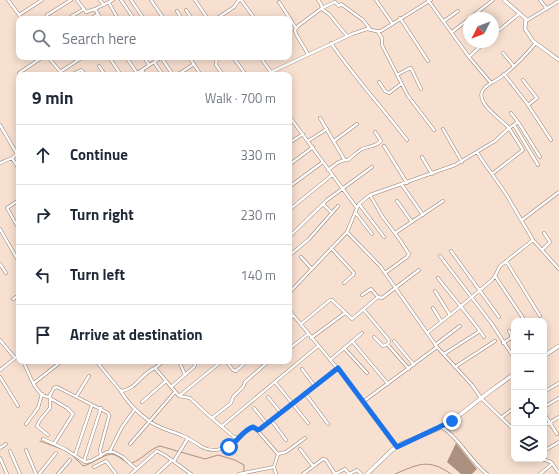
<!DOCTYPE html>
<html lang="en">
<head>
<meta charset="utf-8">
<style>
  :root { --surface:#fff; --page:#f2f2f3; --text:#1f2937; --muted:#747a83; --line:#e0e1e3 }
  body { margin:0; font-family:"Titillium Web",sans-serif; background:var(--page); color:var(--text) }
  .controls { position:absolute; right:12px; bottom:12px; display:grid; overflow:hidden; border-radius:8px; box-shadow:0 2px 10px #0003 }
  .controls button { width:36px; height:36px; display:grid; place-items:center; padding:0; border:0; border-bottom:1px solid var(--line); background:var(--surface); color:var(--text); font:20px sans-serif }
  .compass { position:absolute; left:463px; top:12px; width:36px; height:36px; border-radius:50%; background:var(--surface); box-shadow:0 2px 10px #0003; rotate:228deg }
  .stop { position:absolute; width:12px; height:12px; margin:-9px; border:3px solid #1a73e8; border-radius:50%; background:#fff }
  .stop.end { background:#1a73e8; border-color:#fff; box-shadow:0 1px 4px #0008 }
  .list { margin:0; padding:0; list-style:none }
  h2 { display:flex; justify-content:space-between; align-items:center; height:52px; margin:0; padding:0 16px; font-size:17px }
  h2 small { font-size:13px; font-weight:400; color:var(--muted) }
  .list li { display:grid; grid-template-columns:26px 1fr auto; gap:12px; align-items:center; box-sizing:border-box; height:60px; padding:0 16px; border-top:1px solid var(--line) }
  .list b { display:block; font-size:15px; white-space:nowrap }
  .list em { font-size:13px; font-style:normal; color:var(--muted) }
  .icon { flex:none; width:22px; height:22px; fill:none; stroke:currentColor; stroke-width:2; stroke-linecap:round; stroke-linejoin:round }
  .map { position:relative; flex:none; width:559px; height:474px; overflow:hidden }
  .search { position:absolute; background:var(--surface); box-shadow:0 2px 10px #0003; left:16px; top:16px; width:276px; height:44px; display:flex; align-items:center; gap:10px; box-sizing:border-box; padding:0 14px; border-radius:8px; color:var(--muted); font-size:15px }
  .panel { position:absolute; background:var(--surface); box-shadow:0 2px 10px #0003; left:16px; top:72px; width:276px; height:292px; border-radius:8px }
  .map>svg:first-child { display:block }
</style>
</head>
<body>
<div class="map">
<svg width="559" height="474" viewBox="0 0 559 474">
  <rect width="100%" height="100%" fill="#f8e0d1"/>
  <path fill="#ac9180" d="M456,443L477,469L472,474H461L447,462Z"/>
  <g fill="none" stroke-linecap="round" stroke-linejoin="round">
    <path stroke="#ac9180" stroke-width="1" d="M40,441L67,451
      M71,454L83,466C93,464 107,451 115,455C120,457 124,461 129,464
      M132,463C143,459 149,449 160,446L205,459L218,455L235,460L244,465V471
      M395,474C419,464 428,458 451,474"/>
    <defs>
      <path id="minor" d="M8,0L22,19
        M77,0L86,12L95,9L101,19
        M100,0L104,5
        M121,0L134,19
        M131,0L144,19
        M151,0L164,19
        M195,0L208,19
        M241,0L255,19
        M376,0L392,23
        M540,0L547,9
        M279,2L296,28
        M109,3L118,19
        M322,8L335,2L339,6L341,4L363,20L370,29
        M95,9L113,0
        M322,9L329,14L347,36
        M186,10L192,19
        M177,11L182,19
        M19,15L42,0
        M47,15L71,0
        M400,18L428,61
        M470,18L493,0
        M67,19L84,9
        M90,19L98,14
        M216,19L234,7L239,0
        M444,21L458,11
        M526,21L559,1
        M378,32L382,38V45L408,96L434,130
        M452,32L469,19
        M493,35L519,14
        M331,43C354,77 382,107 407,140
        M503,53L513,65
        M308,54L296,34L295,30L298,26L322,8L321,4L318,0
        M48,57L63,75
        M109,57L121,75
        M126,57L137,73
        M144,57L149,65
        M161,57L173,75
        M189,57L201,75
        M217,57L216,65L223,75
        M233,57L246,75
        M260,57L271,72
        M469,57L485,42
        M50,59L54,57
        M154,62L163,75
        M99,66L105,75
        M142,70L145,75
        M60,72L83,57
        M19,73L43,57
        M504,74L526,102L551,140
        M71,75L81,70L86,75
        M134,75L162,57
        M177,75L194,64
        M265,75L352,34L367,29L376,31H381L431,0
        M397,75L408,69L411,68L421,89
        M523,80L537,98L528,105
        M379,82L385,91L389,93L401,84
        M491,83C507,75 524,57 535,44
        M511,113L518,122L540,157
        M289,116L357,208L359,204L370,195L455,165L495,141L509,128C502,120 477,104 482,92C483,88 488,85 491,83L469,57L428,0
        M320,118L344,159
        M518,122L509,128L523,150L492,174L506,194L533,240
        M0,125L17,154
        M514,125L538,165
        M443,129L462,162
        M308,141L327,129
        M334,141L357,124
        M289,143L303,134
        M384,146L407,183
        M477,152L484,163L492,174
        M422,157L432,174
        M12,158L19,152
        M0,163L12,158L19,169
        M289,165L313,147
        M328,170C336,164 339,160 348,160C353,156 357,152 362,149C369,146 375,147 381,141L375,132
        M402,185L423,215
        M289,187L323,162
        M370,195L382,216L400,240L409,254L407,257L385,273
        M19,200L7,208L19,229
        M397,201L412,222
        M323,204L332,213
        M359,204L384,237
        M357,208L347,232L380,266L437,347L472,385L481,398L514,430
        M289,210L332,175
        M355,212L372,234
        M522,220L559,192
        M289,223H290
        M0,229L19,262
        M395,233L443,201
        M289,237L327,200L372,167
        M331,248L354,273L353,275L344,283
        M542,250L550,242L544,233
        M451,251L499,317
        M289,256L309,239L338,206
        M440,256L492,324L514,358
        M301,257L312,269
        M506,261L540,316
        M0,264L6,273
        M495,276L525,321
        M438,278C453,298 470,316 484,337
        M435,291L450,315
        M289,293L347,232
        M362,295L371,289L378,297L382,298L419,270
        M13,299L19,295
        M433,308L441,321
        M289,310L347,380L397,447
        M364,310L389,340L388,345L409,369
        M289,319L294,316
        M301,324L330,300H332L352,319L378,297
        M427,333L460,307L492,280L495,276L500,266L533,240L559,269
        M374,337L383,346L388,344
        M311,338L345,313
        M0,340L15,358
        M352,341L388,384
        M394,341L414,365
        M503,343L511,338V334L509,331
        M435,345L460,326
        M344,348L367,373
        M289,349L308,334
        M444,354L480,331
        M330,360L362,333
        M23,361L32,381L34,383L62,361
        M96,361L119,389L122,391C136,389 142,373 155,368L179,396L190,398L207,414L234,437L237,438L252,427L258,430L260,429L337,368
        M179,361L185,375
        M226,361L233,370L236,371L247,361
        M73,362L74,361
        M99,365L104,361
        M455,367L495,341
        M155,368L164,361
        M302,369L314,385
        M0,370L19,355
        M0,377L18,406
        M275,382L308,423
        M33,383C37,389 41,397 49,397L54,388L57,387L108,413L109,416L100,450L101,456
        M171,387L194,367L195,365L193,361
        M120,390C127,402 138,413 149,421C160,429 172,431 183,436C190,439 196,443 202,447C213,453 232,449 237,438
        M544,392L559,383
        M305,393L328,424
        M179,396L222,361
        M76,397L89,376
        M268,397L281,413
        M50,398L67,408L73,414L54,444
        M364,401L437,347
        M142,402L166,381
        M544,407L559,398
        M254,408L267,424
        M545,415L557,434
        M502,417L514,408
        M212,418L231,403L233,397L243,387L245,382L269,361
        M271,420L286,440
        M26,424L38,408L42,394
        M222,426L318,346
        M544,426L559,417
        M442,427C461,440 470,461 487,474
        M257,430L278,454L274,467L276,474
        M48,435L37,426L40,420L50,408V397
        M43,439L65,449L85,462L91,461L107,452H114L123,457L136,469
        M130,444L175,392
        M0,448L6,444
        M300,449L313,466
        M26,450L36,474
        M10,451L20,474
        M110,451L122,427L135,409
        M544,451L559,442
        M278,454L286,452L305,438
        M75,455L92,405
        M0,458L7,474
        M542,459L551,462L559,473
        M84,461L101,408
        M174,461L188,438
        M94,467L106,461L116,474
        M39,474L56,453
        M58,474L70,460
        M131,474L157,451L166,456L191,474
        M157,474L172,460
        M239,474L274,467
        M303,474L323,459L326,460L335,474L345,469L349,474L357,470L361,474
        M540,474L552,464"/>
      <path id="tertiary" d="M504,0L526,19L525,29L533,41L559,60"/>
      <path id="secondary" d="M544,356L559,346
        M367,474L392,450L401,444L442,427L452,421L489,392L514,374"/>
    </defs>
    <use href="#minor" stroke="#968072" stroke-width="3.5"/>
    <use href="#tertiary" stroke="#968072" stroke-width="4"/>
    <use href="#secondary" stroke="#968072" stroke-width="4.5"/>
    <use href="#minor" stroke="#fff" stroke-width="2.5"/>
    <use href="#tertiary" stroke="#fff" stroke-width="3"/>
    <use href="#secondary" stroke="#fff" stroke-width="3.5"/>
  </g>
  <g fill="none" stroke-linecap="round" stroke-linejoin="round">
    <path stroke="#1a73e8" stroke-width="5" d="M229,447C238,441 243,430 253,427L258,430L260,429L338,368L397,447L452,421"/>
  </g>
</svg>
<div class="controls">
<button>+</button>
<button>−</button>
<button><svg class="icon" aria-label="locate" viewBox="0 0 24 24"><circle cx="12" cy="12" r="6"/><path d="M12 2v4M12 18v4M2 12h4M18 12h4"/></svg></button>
<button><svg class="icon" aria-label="layers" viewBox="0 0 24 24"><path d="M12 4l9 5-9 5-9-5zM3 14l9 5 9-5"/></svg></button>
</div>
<svg class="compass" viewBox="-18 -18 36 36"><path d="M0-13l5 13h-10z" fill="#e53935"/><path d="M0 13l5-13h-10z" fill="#747a83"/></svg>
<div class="stop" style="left:229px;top:447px"></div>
<div class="stop end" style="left:452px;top:421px"></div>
<div class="search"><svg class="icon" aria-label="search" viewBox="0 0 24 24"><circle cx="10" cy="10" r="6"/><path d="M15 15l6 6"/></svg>Search here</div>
<section class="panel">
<h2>9 min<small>Walk · 700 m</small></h2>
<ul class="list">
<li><svg class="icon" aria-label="ahead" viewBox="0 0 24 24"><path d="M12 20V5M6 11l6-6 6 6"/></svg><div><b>Continue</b></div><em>330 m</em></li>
<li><svg class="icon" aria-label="right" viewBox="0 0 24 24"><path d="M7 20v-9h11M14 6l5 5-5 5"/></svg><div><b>Turn right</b></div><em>230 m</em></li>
<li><svg class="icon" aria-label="left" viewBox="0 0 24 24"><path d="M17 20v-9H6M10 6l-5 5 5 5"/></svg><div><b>Turn left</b></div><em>140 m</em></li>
<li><svg class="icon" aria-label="arrive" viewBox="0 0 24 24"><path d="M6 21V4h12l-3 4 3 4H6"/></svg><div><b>Arrive at destination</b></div></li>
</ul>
</section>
</div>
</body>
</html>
